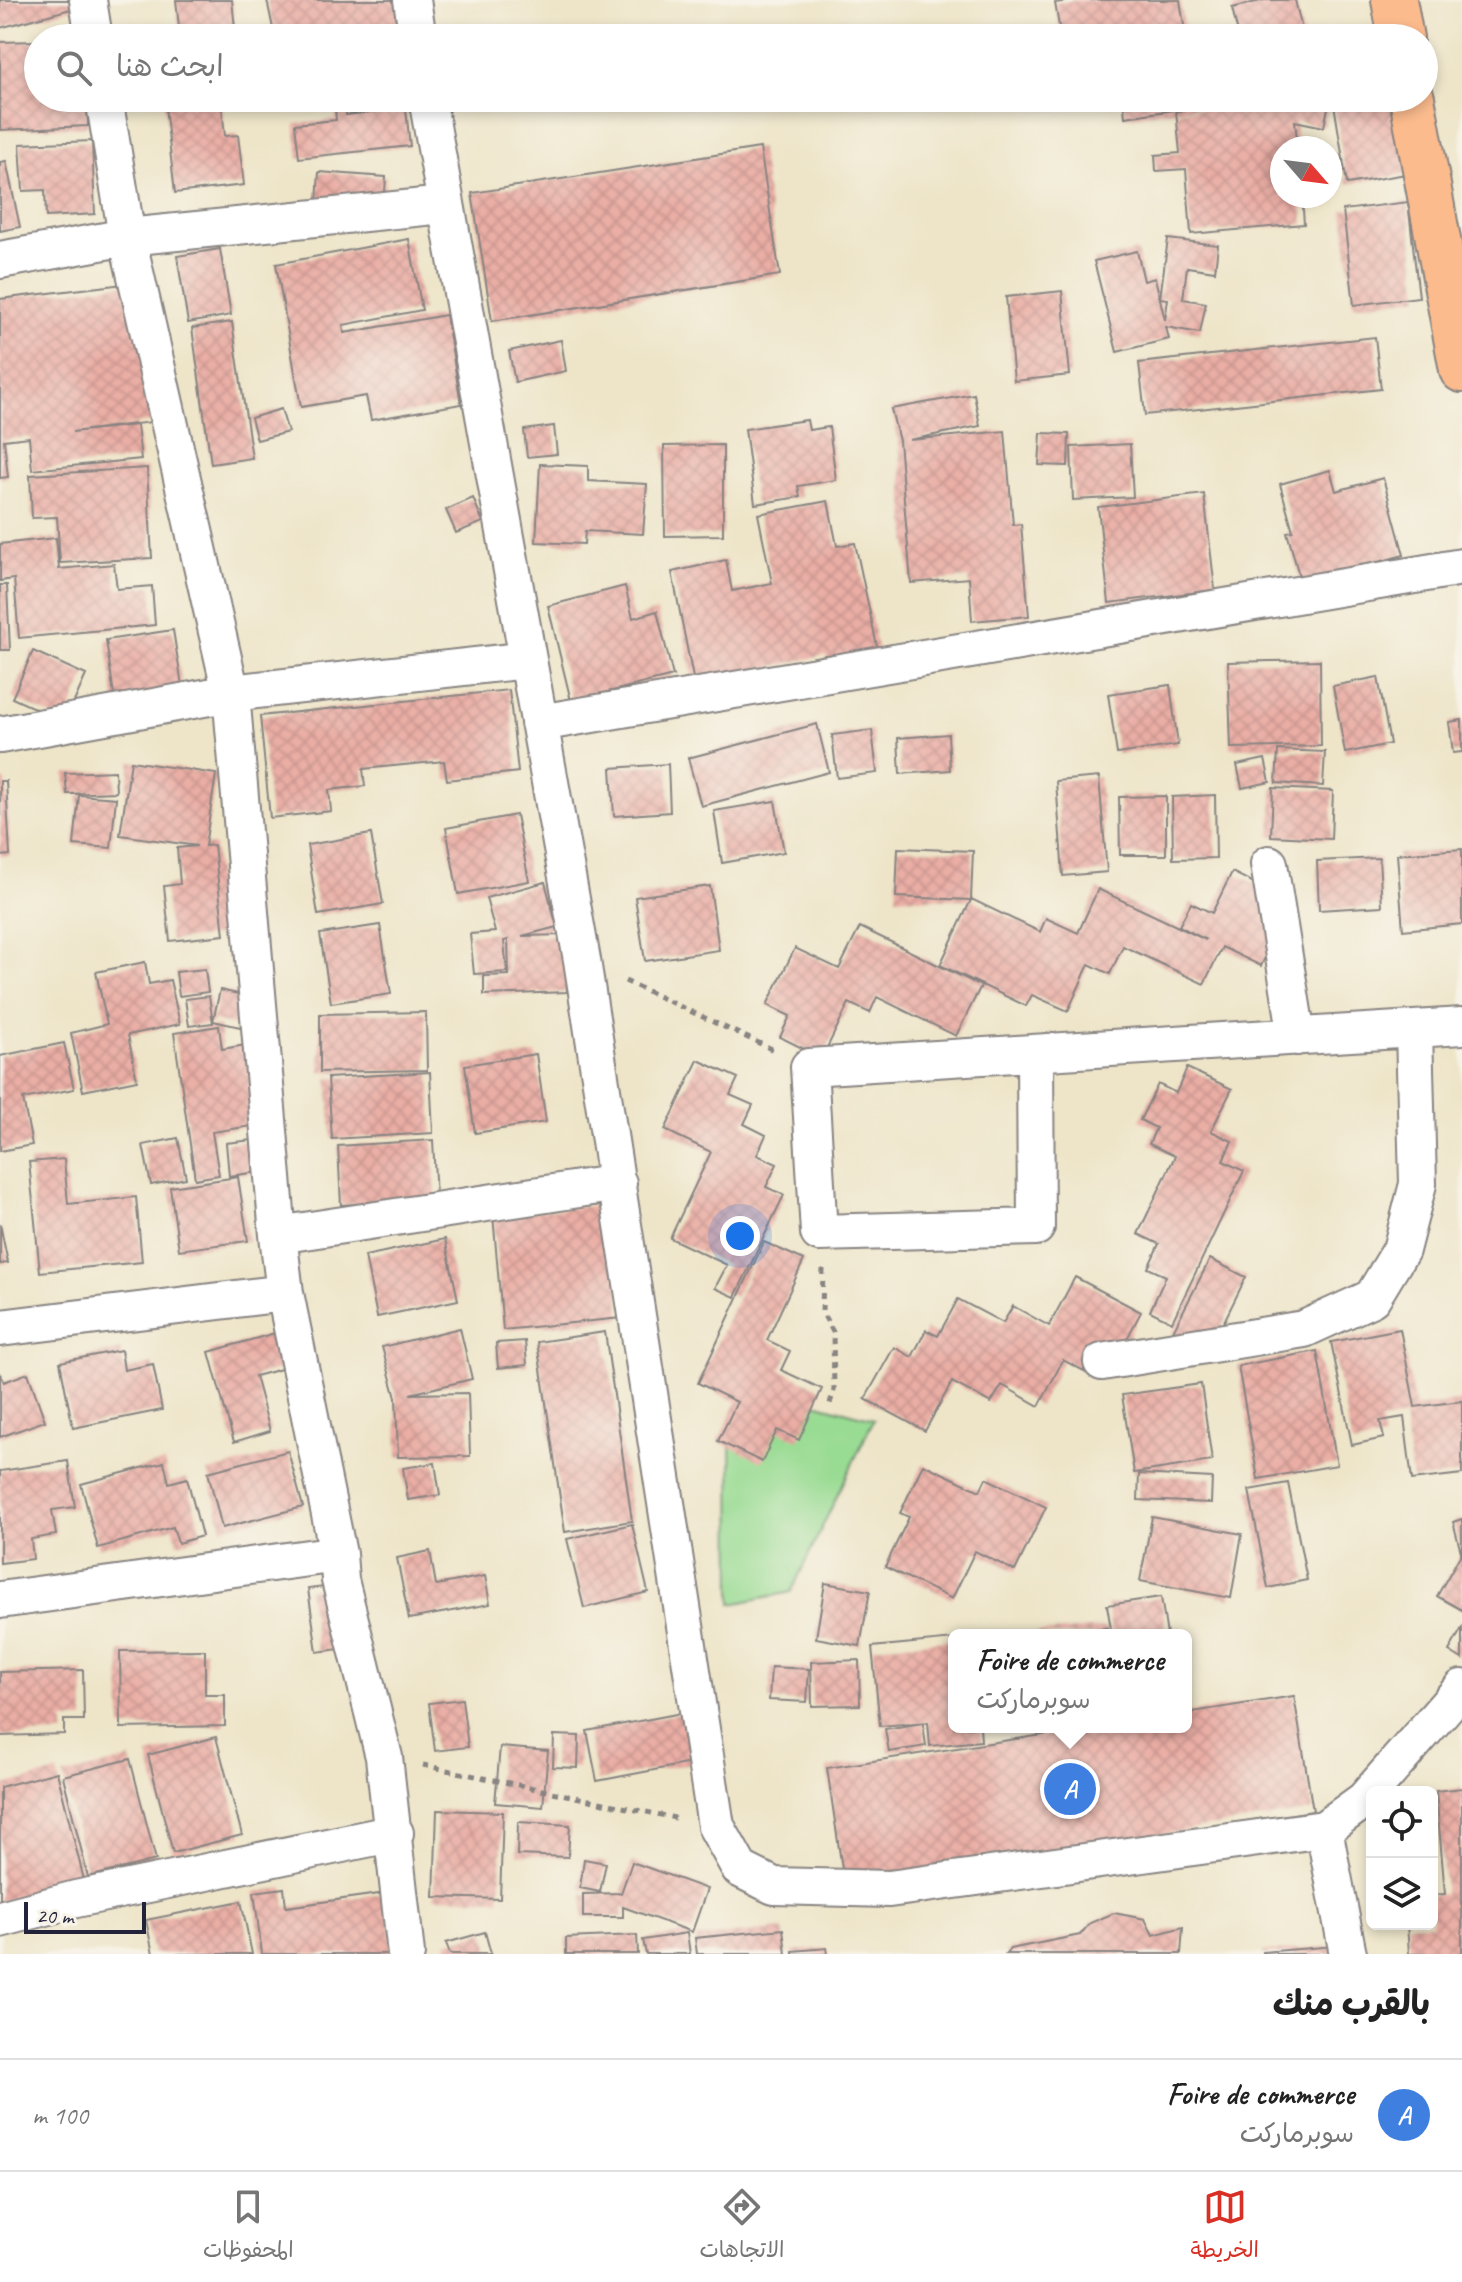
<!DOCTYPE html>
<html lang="ar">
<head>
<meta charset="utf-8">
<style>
  :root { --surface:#fff; --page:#f6f6f6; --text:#222; --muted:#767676; --line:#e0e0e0; --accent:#d93025 }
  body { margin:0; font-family:Caveat,"Playpen Sans Arabic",sans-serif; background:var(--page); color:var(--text); direction:rtl }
  .controls { position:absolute; right:24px; bottom:24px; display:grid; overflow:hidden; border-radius:12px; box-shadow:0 4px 12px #0003 }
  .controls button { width:72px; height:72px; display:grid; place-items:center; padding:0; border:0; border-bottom:2px solid var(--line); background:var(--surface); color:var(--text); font:40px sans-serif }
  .compass { position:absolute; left:1270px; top:136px; width:72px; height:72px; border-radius:50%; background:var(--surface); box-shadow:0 4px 12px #0003; rotate:118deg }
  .scale { position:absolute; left:24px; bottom:20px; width:122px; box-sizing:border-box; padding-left:8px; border:4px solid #22223b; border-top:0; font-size:22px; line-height:28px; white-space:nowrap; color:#22223b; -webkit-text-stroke:6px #f7f3e8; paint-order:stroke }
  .you { position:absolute; left:740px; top:1236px; width:28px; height:28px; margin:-20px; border:6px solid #fff; border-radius:50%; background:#1a73e8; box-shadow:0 0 0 12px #1a73e833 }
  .badge { display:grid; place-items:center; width:52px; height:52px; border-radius:50%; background:var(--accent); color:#fff; font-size:26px; font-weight:700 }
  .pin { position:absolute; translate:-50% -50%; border:4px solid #fff; box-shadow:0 2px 8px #0006 }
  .popup { position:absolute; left:948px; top:1629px; width:244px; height:104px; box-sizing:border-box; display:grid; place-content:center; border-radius:12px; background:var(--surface); filter:drop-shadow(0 2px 6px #0005); font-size:26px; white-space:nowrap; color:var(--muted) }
  .popup b { font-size:30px; color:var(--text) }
  .popup::after { content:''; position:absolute; left:50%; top:100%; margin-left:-16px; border:16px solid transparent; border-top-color:var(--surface) }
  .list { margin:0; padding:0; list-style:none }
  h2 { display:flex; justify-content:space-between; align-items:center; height:104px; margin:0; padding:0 32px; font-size:34px }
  h2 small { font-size:26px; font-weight:400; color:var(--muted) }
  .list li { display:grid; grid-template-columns:52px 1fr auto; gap:24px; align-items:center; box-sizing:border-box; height:112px; padding:0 32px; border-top:2px solid var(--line) }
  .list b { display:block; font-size:30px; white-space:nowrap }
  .list p { margin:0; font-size:26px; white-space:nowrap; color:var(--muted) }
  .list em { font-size:26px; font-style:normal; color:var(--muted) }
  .icon { flex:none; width:44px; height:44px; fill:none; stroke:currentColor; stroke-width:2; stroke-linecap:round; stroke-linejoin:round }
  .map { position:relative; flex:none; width:1462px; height:1954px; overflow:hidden; direction:ltr }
  .search { position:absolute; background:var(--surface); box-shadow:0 4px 12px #0003; left:24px; right:24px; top:24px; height:88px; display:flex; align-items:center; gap:20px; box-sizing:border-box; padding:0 28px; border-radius:44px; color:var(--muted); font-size:30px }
  .sheet { height:216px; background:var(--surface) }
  nav { display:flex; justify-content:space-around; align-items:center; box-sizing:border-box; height:112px; border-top:2px solid var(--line); background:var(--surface); font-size:22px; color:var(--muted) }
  nav a { display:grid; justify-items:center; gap:4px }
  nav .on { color:var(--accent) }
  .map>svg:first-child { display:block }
</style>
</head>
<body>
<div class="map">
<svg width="1462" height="1954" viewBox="0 0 1462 1954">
  <defs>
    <pattern id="building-cross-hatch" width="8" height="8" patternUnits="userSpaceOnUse" patternTransform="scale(2)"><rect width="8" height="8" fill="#eaaea5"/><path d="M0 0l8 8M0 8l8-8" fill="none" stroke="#c8958f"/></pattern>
  </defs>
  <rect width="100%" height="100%" fill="#f7f3e8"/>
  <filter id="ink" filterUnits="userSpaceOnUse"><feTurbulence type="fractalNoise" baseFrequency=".0125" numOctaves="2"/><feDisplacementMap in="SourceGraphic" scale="16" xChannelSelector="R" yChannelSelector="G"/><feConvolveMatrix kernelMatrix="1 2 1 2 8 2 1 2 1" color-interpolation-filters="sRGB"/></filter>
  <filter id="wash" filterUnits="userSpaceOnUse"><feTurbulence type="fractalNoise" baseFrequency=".006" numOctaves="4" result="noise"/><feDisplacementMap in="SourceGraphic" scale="32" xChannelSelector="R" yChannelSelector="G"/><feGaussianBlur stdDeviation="1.8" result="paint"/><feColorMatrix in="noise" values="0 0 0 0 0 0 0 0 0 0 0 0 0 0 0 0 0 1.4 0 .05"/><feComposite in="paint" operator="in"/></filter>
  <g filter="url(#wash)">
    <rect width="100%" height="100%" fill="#eee5c9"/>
    <path fill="#98db92" stroke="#5d7e66" stroke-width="2" d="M811,1402L874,1419L791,1592L732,1604L731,1428Z"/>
    <g id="blocks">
      <path fill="url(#building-cross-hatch)" fill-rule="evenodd" d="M0,0H100L101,1L0,28Z
        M176,0H232L236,38H157L156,30L179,27Z
        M267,0H406L410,23L339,38H275Z
        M1075,0H1180L1186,38H1116L1115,32L1061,38L1055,3Z
        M1264,0H1295L1304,38H1239L1232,8Z
        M38,41V98H87L88,126L0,130V42Z
        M164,98H221L225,136L238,135L244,185L175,193Z
        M334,98H412V109H406L410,146L299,158L295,124L336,120ZM346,108H405L346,115Z
        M1123,98H1208L1209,105L1125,117Z
        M1295,98H1330L1324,127L1295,121L1298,148H1282V196H1302L1304,224L1191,234L1186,169L1156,171L1155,155L1180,153L1176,111Z
        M1333,98H1399L1412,173L1347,184Z
        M92,141L95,214L46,217L45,190L23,191L20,144Z
        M760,148L780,275L492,321L472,193Z
        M6,161L20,227L0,231V162Z
        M319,172L386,177L384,208L317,203Z
        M1408,202L1419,297L1354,305L1343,210Z
        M409,239L422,310L343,325L344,333L446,315L461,404L371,420L366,396L301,407L276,264Z
        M1168,239L1218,245L1215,271L1187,267L1183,299L1206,303L1200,333L1166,327L1169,339L1117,352L1094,261L1137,251L1144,281L1155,278L1165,320L1168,299L1160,298Z
        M220,249L231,315L188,323L177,256Z
        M140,282L160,421L72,432L137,425L141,459L32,470L29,437L4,440L8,477L0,478V299Z
        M1062,291L1070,375L1014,381L1006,297Z
        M232,322L252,458L211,464L192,328Z
        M1375,337L1381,389L1145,415L1139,363Z
        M561,340L566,371L515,382L509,351Z
        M974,394L980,426L909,440L1005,431L1013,525L1021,524L1029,616L972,621L969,578L911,583L899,441L891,409Z
        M281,409L288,432L257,440L251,418Z
        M807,420L809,430L829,427L836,480L798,486L800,497L755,504L745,429Z
        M554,426L557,454L527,457L524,430Z
        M1041,433L1069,434L1068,466L1039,465Z
        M1130,444L1133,497L1073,500L1071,447Z
        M723,445V535L665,536L664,446Z
        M540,464L588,466V481L647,484L643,534L585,531L584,544L536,542Z
        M147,468L152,558L60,563L57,517L32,518L30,475Z
        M1330,470L1336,491L1383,478L1404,555L1301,583L1287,532L1293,531L1280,484Z
        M1204,494L1215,590L1109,603L1098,507Z
        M473,498L483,522L456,533L446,510Z
        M828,501L837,546L855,543L878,651L827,661L826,655L694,683L672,572L726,560L732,591L772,583L758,514Z
        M56,538L59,569L114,564L117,589L152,586L155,625L19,638L14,579L0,581V544Z
        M0,585H7L10,650H0Z
        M625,586L633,618L657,611L673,676L571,701L548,606Z
        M173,630L183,692L115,702L106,640Z
        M33,651L86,675L65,722L12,698Z
        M1320,660L1321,746L1231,748L1228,662Z
        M1378,677L1390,744L1345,753L1333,686Z
        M1170,685L1178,745L1117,754L1108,694Z
        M509,690L518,772L447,780L444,761L363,769L365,786L329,790L331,811L270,818L260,716Z
        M1462,720V752L1453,753L1449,722Z
        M817,724L829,772L701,806L688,758Z
        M872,730L877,773L837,778L832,735Z
        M948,734L950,770L900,774L898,738Z
        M1278,750L1325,752L1323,786L1276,783Z
        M1265,759L1270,782L1242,788L1237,765Z
        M131,761L216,774L205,846L214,845L224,935L170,941L164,886L180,884L177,848L197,846L120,835Z
        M668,764L670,812L614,816L611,768Z
        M115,771L116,792L67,794L65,773Z
        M1099,777L1107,872L1063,876L1056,781Z
        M0,781H6L10,855L0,856Z
        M1273,788L1333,791L1331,839L1271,836Z
        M79,795L116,798L111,848L74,845Z
        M1215,795L1216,858L1173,859L1172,797Z
        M1166,796V855H1120L1119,797Z
        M775,801L784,852L722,863L714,811Z
        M516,815L529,881L458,894L446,828Z
        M371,834L383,904L318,915L307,845Z
        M898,848L973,851L971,899L1040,932L1046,918L1078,933L1098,889L1206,940L1179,926L1191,903L1212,913L1232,872L1292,902L1261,966L1222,947L1204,984L1123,946L1110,974L1089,964L1068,1011L1032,995L1026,1006L940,965L971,900L896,897Z
        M1462,849V924L1403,930L1397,854Z
        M1379,858L1382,906L1319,910L1317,861Z
        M545,882L557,927L522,936L565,935L567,992L484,995V976L509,975L508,940L504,941L507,972L474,974L470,934L495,932L486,898Z
        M710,886L719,950L645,961L635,897Z
        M380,925L391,994L331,1003L320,934Z
        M860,927L981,986L956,1036L877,997L870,1013L849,1003L822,1058L780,1037L790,1016L767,1005L795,948L839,969Z
        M145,962L149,984L170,980L180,1024L128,1035L137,1080L83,1091L71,1033L107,1024L96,972Z
        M205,969L208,992L179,996L176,972Z
        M220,990L251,997L245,1028L213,1021Z
        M209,996L213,1023L189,1026L185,999Z
        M426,1012L427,1070L320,1072V1014Z
        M219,1026L222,1049L258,1043L271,1123L212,1132L219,1175L195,1179L174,1033Z
        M64,1043L74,1089L23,1099L32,1145L0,1151V1056Z
        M536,1054L546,1122L475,1133L465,1065Z
        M698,1060L738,1078L730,1095L753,1105L744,1124L766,1135L757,1155L777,1164L766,1187L784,1195L735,1297L715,1288L727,1265L670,1238L711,1152L665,1130Z
        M1187,1068L1232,1089L1211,1131L1232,1141L1223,1161L1244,1171L1172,1322L1150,1311L1166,1276L1148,1268L1159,1244L1138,1234L1175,1156L1149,1144L1156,1128L1140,1120L1158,1084L1176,1093Z
        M430,1072L433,1133L332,1139L328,1078Z
        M178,1138L186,1178L151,1185L143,1145Z
        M262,1139L265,1171L229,1176L226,1143Z
        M433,1140L436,1199L341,1205L338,1146Z
        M64,1159L68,1204L136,1197L142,1262L40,1272L29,1162Z
        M238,1177L248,1241L179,1250L170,1187Z
        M611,1204L621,1318L503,1330L493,1215Z
        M0,1224L8,1263L0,1264Z
        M445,1239L458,1300L377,1317L365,1256Z
        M764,1242L804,1260L767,1340L790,1351L781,1370L822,1389L799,1440L777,1430L762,1462L718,1441L737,1402L698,1383Z
        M1210,1259L1246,1277L1209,1352L1172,1333Z
        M1075,1277L1141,1312L1117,1358L1097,1347L1084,1371L1063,1360L1039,1406L1002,1385L991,1403L952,1382L925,1431L865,1399L894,1347L912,1357L926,1330L938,1336L958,1299L1003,1323L1013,1306L1049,1326Z
        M460,1328L472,1379L410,1394L468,1393L470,1456L398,1457L396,1398L382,1347Z
        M1400,1329L1415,1407L1462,1401V1474L1412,1480L1404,1417L1380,1421L1384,1438L1352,1445L1331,1342Z
        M605,1332L632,1521L565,1532L537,1342Z
        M275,1333L285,1368L255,1376L270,1431L234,1442L209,1352Z
        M525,1341L527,1365L498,1368L496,1343Z
        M121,1350L124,1370L153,1364L162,1410L73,1428L60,1362Z
        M1317,1351L1337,1465L1258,1479L1238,1366Z
        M0,1373L4,1382L28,1373L45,1421L0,1437Z
        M1201,1384L1212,1461L1134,1473L1122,1395Z
        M288,1451L303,1507L222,1528L208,1472Z
        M68,1461L75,1507L52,1510L56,1535L31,1539L33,1559L0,1563V1471Z
        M164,1462L169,1483L187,1478L202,1536L178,1543L173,1527L98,1548L81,1484Z
        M435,1463L440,1495L408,1500L403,1468Z
        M923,1464L980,1491L986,1478L1046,1507L1015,1571L975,1551L952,1599L885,1567L909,1517L900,1513Z
        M1139,1474L1212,1478L1211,1503L1138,1500Z
        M1288,1483L1307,1580L1268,1588L1249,1490Z
        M1152,1517L1242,1534L1231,1598L1140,1581Z
        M1462,1519V1552H1461L1453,1522Z
        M632,1524L648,1592L584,1608L567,1539Z
        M430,1551L436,1585L485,1576L490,1604L409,1619L397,1558Z
        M1462,1552V1610L1437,1596Z
        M825,1583L870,1591L860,1646L816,1638Z
        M331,1586L340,1649L317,1652L308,1589Z
        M1161,1597L1167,1635H1112L1107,1605Z
        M1107,1628V1635H1036V1633Z
        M1462,1628V1659L1449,1651Z
        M954,1639V1727H980L981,1741L930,1746L928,1722L880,1726L872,1647Z
        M205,1650V1695H225V1726L121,1728L120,1651Z
        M859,1660L860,1705L812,1706L811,1662Z
        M771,1667L809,1669L807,1702L769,1700Z
        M83,1670L84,1720H64V1734L0,1736V1672Z
        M1294,1696L1313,1811L844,1882L827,1768L1062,1732V1727H1186V1713Z
        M462,1699L468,1747L435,1751L429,1703Z
        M687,1712L696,1762L597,1781L587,1731Z
        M923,1723L926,1746L889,1752L885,1729Z
        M554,1735L579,1736L578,1768L553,1767Z
        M216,1737L242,1835L173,1853L148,1755Z
        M500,1747L548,1751L543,1807L495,1803Z
        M130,1759L156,1860L88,1877L63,1776Z
        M57,1772L84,1880L0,1901V1787Z
        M1462,1788V1954H1409L1407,1924H1432V1895L1445,1894L1436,1791Z
        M437,1810L503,1812L500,1899L434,1897Z
        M518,1822L570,1825L568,1857L517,1855Z
        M584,1859L606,1863L600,1892L580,1888Z
        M632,1862L707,1889L692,1932L623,1907V1917H583V1894L621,1893Z
        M284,1888L286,1907L386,1893L394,1954H262L254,1892Z
        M241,1901L252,1954H153L146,1920Z
        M1114,1913L1145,1919L1153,1935L1183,1927L1181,1954H1006L1010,1949L1080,1935L1090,1923Z
        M783,1929L786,1954H697L695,1938Z
        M485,1932L491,1954H450L446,1943Z
        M687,1933L690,1954H646L643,1940Z
        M637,1935L638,1954H566V1938Z
        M1335,1946L1336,1954H1263V1952Z
        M827,1948L828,1954H793V1951Z"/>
    </g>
  </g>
  <g filter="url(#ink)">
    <use href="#blocks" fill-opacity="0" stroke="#888482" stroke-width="2"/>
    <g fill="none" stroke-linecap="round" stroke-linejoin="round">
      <defs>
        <path id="minor" d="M88,0L94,38
          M412,0L418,38
          M104,98L127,237L231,693L278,1235L285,1293L338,1554L340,1580L384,1757L406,1954
          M427,98L582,960L716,1826L740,1869L774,1886L889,1889L1324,1829L1364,1800L1462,1688
          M0,260L127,237L444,205
          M539,723L1462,567
          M0,735L231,693L528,660
          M1269,864L1297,1037
          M1035,1054L1036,1227L819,1233L809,1067L1462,1026
          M278,1235L618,1183
          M0,1328L285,1293
          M1102,1362L1304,1329L1372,1298L1401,1250L1418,1184L1414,1030
          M0,1600L338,1554
          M1324,1829L1348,1954
          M0,1919L76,1899L395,1833"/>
        <path id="primary" d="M1394,0L1401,38
          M1412,98L1462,370"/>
      </defs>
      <use href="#minor" stroke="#888482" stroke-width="40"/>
      <use href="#primary" stroke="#888482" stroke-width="48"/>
      <path stroke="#888482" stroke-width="5" stroke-dasharray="6 6" stroke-linecap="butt" d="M625,981L776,1051
        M823,1269L822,1312L833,1332L834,1390L829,1407
        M423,1765L675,1818"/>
      <use href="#minor" stroke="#fff" stroke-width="36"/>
      <use href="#primary" stroke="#fbbb8d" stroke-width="44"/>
    </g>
  </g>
</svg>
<div class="controls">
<button><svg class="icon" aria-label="locate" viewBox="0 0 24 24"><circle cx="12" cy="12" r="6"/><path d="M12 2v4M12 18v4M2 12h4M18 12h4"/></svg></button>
<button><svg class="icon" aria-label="layers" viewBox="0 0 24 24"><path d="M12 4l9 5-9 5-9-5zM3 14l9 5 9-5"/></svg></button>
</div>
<svg class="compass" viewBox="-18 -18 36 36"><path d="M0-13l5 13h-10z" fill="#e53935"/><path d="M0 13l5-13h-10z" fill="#767676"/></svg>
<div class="scale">20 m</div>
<div class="you"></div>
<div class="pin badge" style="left:1070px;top:1789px;background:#3f7fe0">A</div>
<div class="popup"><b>Foire de commerce</b>سوبرماركت</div>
<div class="search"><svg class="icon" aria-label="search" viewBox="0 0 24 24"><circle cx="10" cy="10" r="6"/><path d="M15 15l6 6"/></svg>ابحث هنا</div>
</div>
<section class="sheet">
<h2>بالقرب منك<small></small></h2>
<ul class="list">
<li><span class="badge" style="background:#3f7fe0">A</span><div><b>Foire de commerce</b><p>سوبرماركت</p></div><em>100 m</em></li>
</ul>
</section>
<nav>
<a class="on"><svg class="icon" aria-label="map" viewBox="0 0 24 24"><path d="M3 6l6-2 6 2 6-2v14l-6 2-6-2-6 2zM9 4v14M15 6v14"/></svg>الخريطة</a>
<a><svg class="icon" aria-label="directions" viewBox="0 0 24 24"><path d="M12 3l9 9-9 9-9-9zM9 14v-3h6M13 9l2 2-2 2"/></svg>الاتجاهات</a>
<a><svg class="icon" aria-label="saved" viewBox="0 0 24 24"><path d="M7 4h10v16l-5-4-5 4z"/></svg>المحفوظات</a>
</nav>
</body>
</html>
